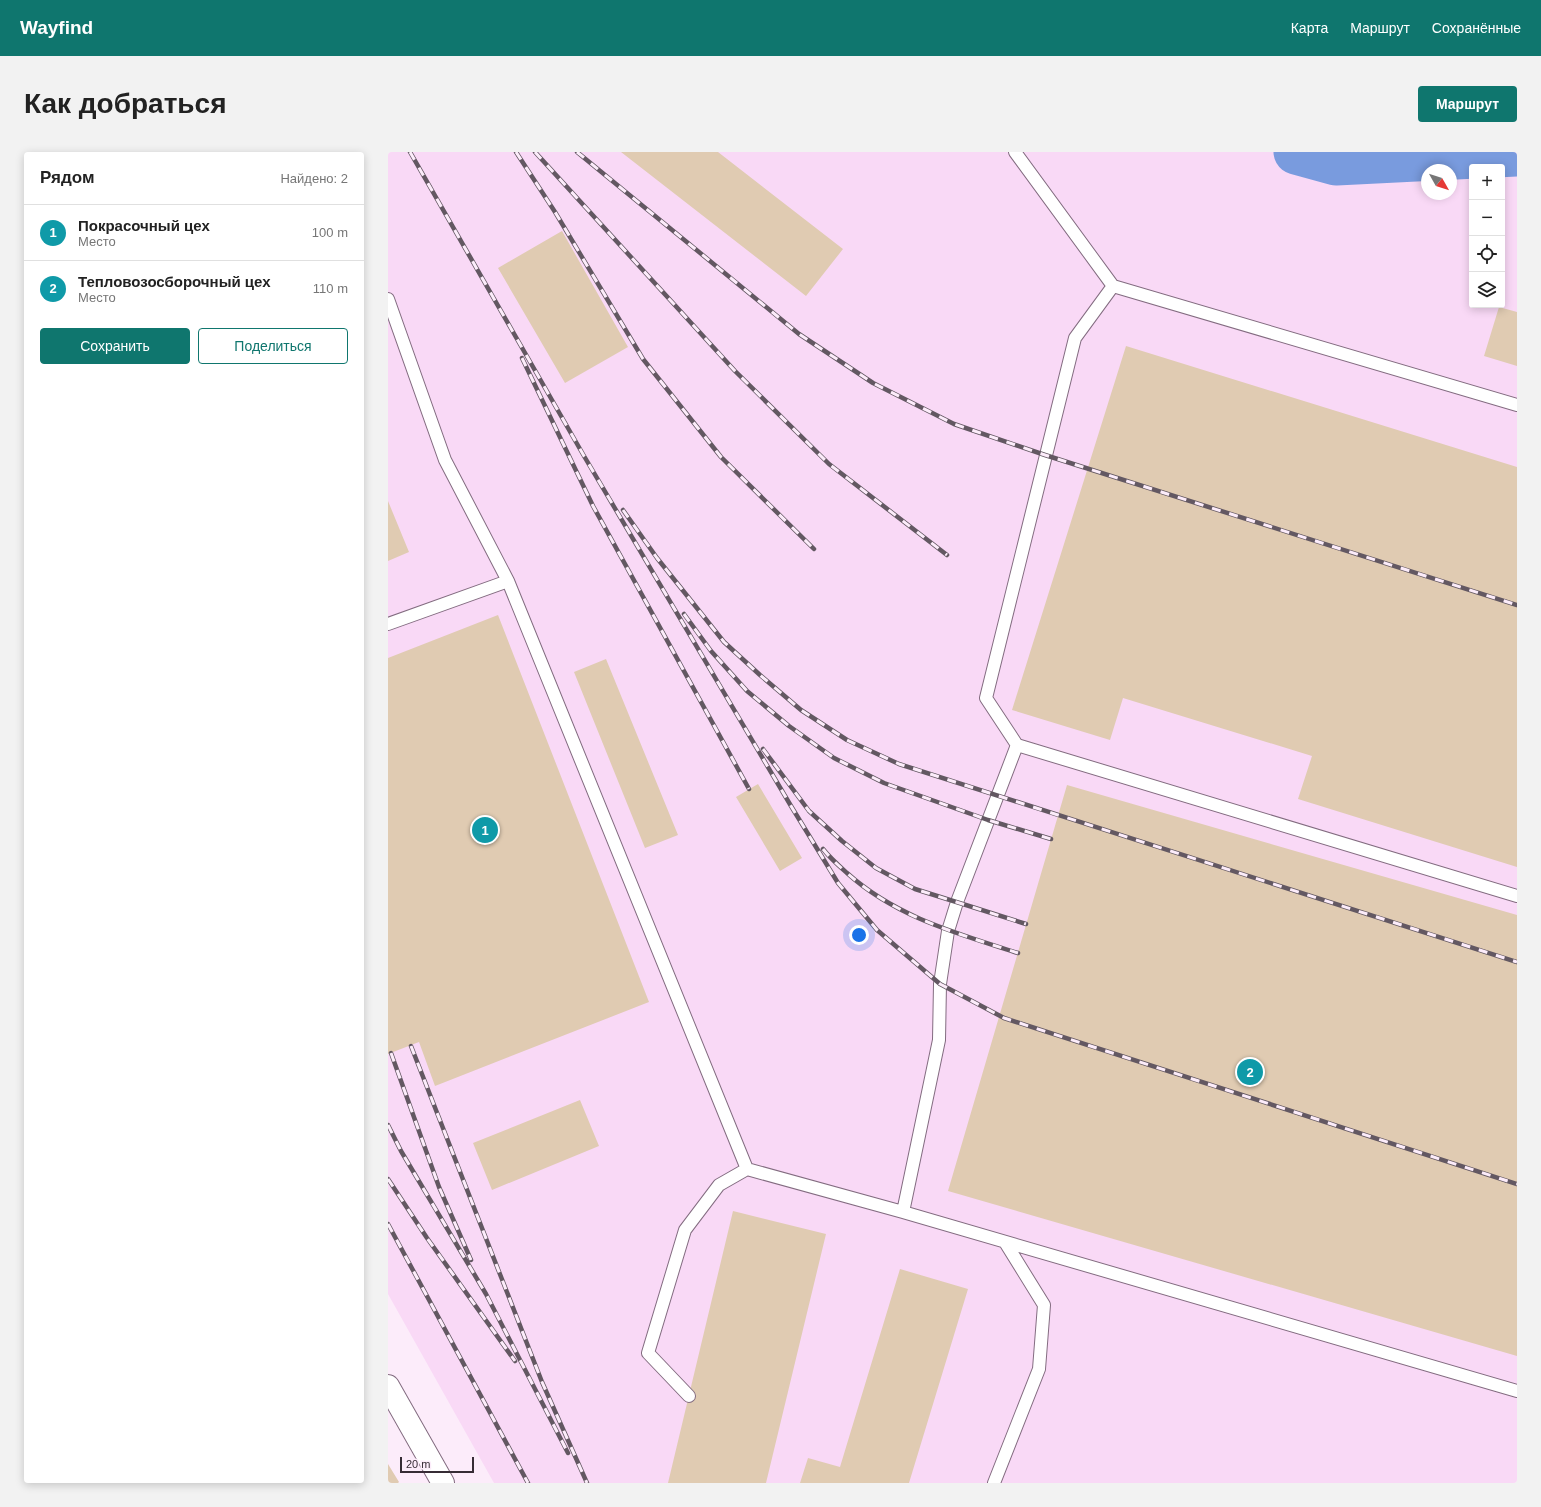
<!DOCTYPE html>
<html lang="ru">
<head>
<meta charset="utf-8">
<style>
  :root { --surface:#fff; --page:#f2f2f2; --text:#222; --muted:#767676; --line:#e0e0e0; --accent:#0f766e }
  body { margin:0; font-family:Arial,sans-serif; background:var(--page); color:var(--text) }
  .controls { position:absolute; right:12px; top:12px; display:grid; overflow:hidden; border-radius:4px; box-shadow:0 2px 10px #0003 }
  .controls button { width:36px; height:36px; display:grid; place-items:center; padding:0; border:0; border-bottom:1px solid var(--line); background:var(--surface); color:var(--text); font:20px sans-serif }
  .compass { position:absolute; left:1033px; top:12px; width:36px; height:36px; border-radius:50%; background:var(--surface); box-shadow:0 2px 10px #0003; rotate:129deg }
  .scale { position:absolute; left:12px; bottom:10px; width:74px; box-sizing:border-box; padding-left:4px; border:2px solid #362c35; border-top:0; font-size:11px; line-height:14px; white-space:nowrap; color:#362c35; -webkit-text-stroke:3px #fcecfa; paint-order:stroke }
  .you { position:absolute; left:471px; top:783px; width:14px; height:14px; margin:-10px; border:3px solid #fff; border-radius:50%; background:#1a73e8; box-shadow:0 0 0 6px #1a73e833 }
  .badge { display:grid; place-items:center; width:26px; height:26px; border-radius:50%; background:var(--accent); color:#fff; font-size:13px; font-weight:700 }
  .pin { position:absolute; translate:-50% -50%; border:2px solid #fff; box-shadow:0 1px 4px #0006 }
  .list { margin:0; padding:0; list-style:none }
  h2 { display:flex; justify-content:space-between; align-items:center; height:52px; margin:0; padding:0 16px; font-size:17px }
  h2 small { font-size:13px; font-weight:400; color:var(--muted) }
  .list li { display:grid; grid-template-columns:26px 1fr auto; gap:12px; align-items:center; box-sizing:border-box; height:56px; padding:0 16px; border-top:1px solid var(--line) }
  .list b { display:block; font-size:15px; white-space:nowrap }
  .list p { margin:0; font-size:13px; white-space:nowrap; color:var(--muted) }
  .list em { font-size:13px; font-style:normal; color:var(--muted) }
  .actions { display:flex; gap:8px; padding:12px 16px }
  .actions a { flex:1; padding:9px 0; border:1px solid var(--accent); border-radius:4px; text-align:center; font-size:14px; color:var(--accent) }
  .actions .main { background:var(--accent); color:#fff }
  .icon { flex:none; width:22px; height:22px; fill:none; stroke:currentColor; stroke-width:2; stroke-linecap:round; stroke-linejoin:round }
  .map { position:relative; flex:none; width:1129px; height:1331px; overflow:hidden; border-radius:4px }
  header { display:flex; align-items:center; gap:24px; box-sizing:border-box; height:56px; padding:0 20px; background:var(--accent); color:#fff }
  header strong { font-size:19px }
  nav { display:flex; gap:22px; margin-inline-start:auto; font-size:14px }
  .intro { display:flex; align-items:center; justify-content:space-between; box-sizing:border-box; height:96px; padding:0 24px }
  h1 { margin:0; font-size:28px }
  .button { padding:10px 18px; border-radius:4px; background:var(--accent); color:#fff; font-size:14px; font-weight:700 }
  main { display:flex; gap:24px; padding:0 24px }
  aside { flex:1; background:var(--surface); border-radius:4px; box-shadow:0 2px 10px #0003 }
  .map>svg:first-child { display:block }
</style>
</head>
<body>
<header>
<strong>Wayfind</strong>
<nav><a>Карта</a><a>Маршрут</a><a>Сохранённые</a></nav>
</header>
<div class="intro"><h1>Как добраться</h1><a class="button">Маршрут</a></div>
<main>
<aside>
<h2>Рядом<small>Найдено: 2</small></h2>
<ul class="list">
<li><span class="badge" style="background:#0f9aa8">1</span><div><b>Покрасочный цех</b><p>Место</p></div><em>100 m</em></li>
<li><span class="badge" style="background:#0f9aa8">2</span><div><b>Тепловозосборочный цех</b><p>Место</p></div><em>110 m</em></li>
</ul>
<div class="actions"><a class="main">Сохранить</a><a>Поделиться</a></div>
</aside>
<div class="map">
<svg width="1129" height="1331" viewBox="0 0 1129 1331">
  <rect width="100%" height="100%" fill="#fcecfa"/>
  <path fill="#f9d9f6" fill-rule="evenodd" d="M0,0H1129V1331H106L0,1142ZM1084,15H1114V153H1084ZM1039,18H1063V42H1039Z"/>
  <g fill="none" stroke-linecap="round" stroke-linejoin="round">
    <path stroke="#799bde" stroke-width="45" d="M908,0L948,11L1129,2"/>
  </g>
  <path fill="#e0cbb2" d="M233,0H330L455,97L418,144Z
    M174,79L240,195L177,231L110,116Z
    M1111,155L1129,160V214L1096,204Z
    M738,194L1129,315V715L910,647L924,604L735,546L722,588L624,558Z
    M0,349L21,400L0,409Z
    M110,463L261,850L47,934L31,890L0,902V506Z
    M218,507L290,683L257,696L186,520Z
    M370,632L414,706L392,719L348,645Z
    M679,633L1129,763V1204L560,1039Z
    M192,948L211,994L104,1038L85,991Z
    M345,1059L438,1082L378,1331H280Z
    M512,1117L580,1137L521,1331H412L420,1306L452,1315Z
    M0,1312L11,1330L10,1331H0Z"/>
  <g fill="none" stroke-linecap="round" stroke-linejoin="round">
    <defs>
      <path id="service" d="M627,0L725,134L1129,253
        M0,147L57,308L120,429L359,1017L515,1060L551,888L552,832L560,779L569,750L629,593L598,546L687,186L725,134
        M0,472L120,429
        M629,593L1129,744
        M515,1060L1129,1239
        M301,1244L260,1201L297,1078L331,1033L359,1017
        M606,1331L651,1217L656,1153L617,1090"/>
      <path id="tertiary" d="M0,1234L55,1331"/>
    </defs>
    <use href="#service" stroke="#836c80" stroke-width="14"/>
    <use href="#tertiary" stroke="#836c80" stroke-width="24"/>
    <use href="#service" stroke="#fff" stroke-width="12"/>
    <use href="#tertiary" stroke="#fff" stroke-width="22"/>
    <defs>
      <path id="rail" d="M22,0L196,304L403,654L450,731L489,778L552,832L616,866L1129,1032
        M128,0L167,60L255,207L333,305L426,397
        M147,0L347,219L441,312L559,403
        M189,0L411,182L485,231L566,272L657,303L1129,453
        M134,206L205,354L361,637
        M235,358L269,406L336,490L372,523L413,558L459,588L511,612L1129,810
        M296,462L323,499L359,539L401,574L446,606L496,631L600,668L663,687
        M375,597L421,659L454,689L488,716L527,737L638,772
        M435,697C442,706 450,713 459,721C508,765 568,781 630,801
        M23,894L154,1230L199,1331
        M3,901L51,1035L83,1108
        M0,973L13,999L98,1142L180,1301
        M0,1027L39,1086L127,1209
        M0,1072L140,1331"/>
    </defs>
    <use href="#rail" stroke="#635862" stroke-width="4.5"/>
    <use href="#rail" stroke="#fcecfa" stroke-width="3" stroke-dasharray="9" stroke-linecap="butt"/>
  </g>
</svg>
<div class="controls">
<button>+</button>
<button>−</button>
<button><svg class="icon" aria-label="locate" viewBox="0 0 24 24"><circle cx="12" cy="12" r="6"/><path d="M12 2v4M12 18v4M2 12h4M18 12h4"/></svg></button>
<button><svg class="icon" aria-label="layers" viewBox="0 0 24 24"><path d="M12 4l9 5-9 5-9-5zM3 14l9 5 9-5"/></svg></button>
</div>
<svg class="compass" viewBox="-18 -18 36 36"><path d="M0-13l5 13h-10z" fill="#e53935"/><path d="M0 13l5-13h-10z" fill="#767676"/></svg>
<div class="scale">20 m</div>
<div class="you"></div>
<div class="pin badge" style="left:97px;top:678px;background:#0f9aa8">1</div>
<div class="pin badge" style="left:862px;top:920px;background:#0f9aa8">2</div>
</div>
</main>
</body>
</html>
